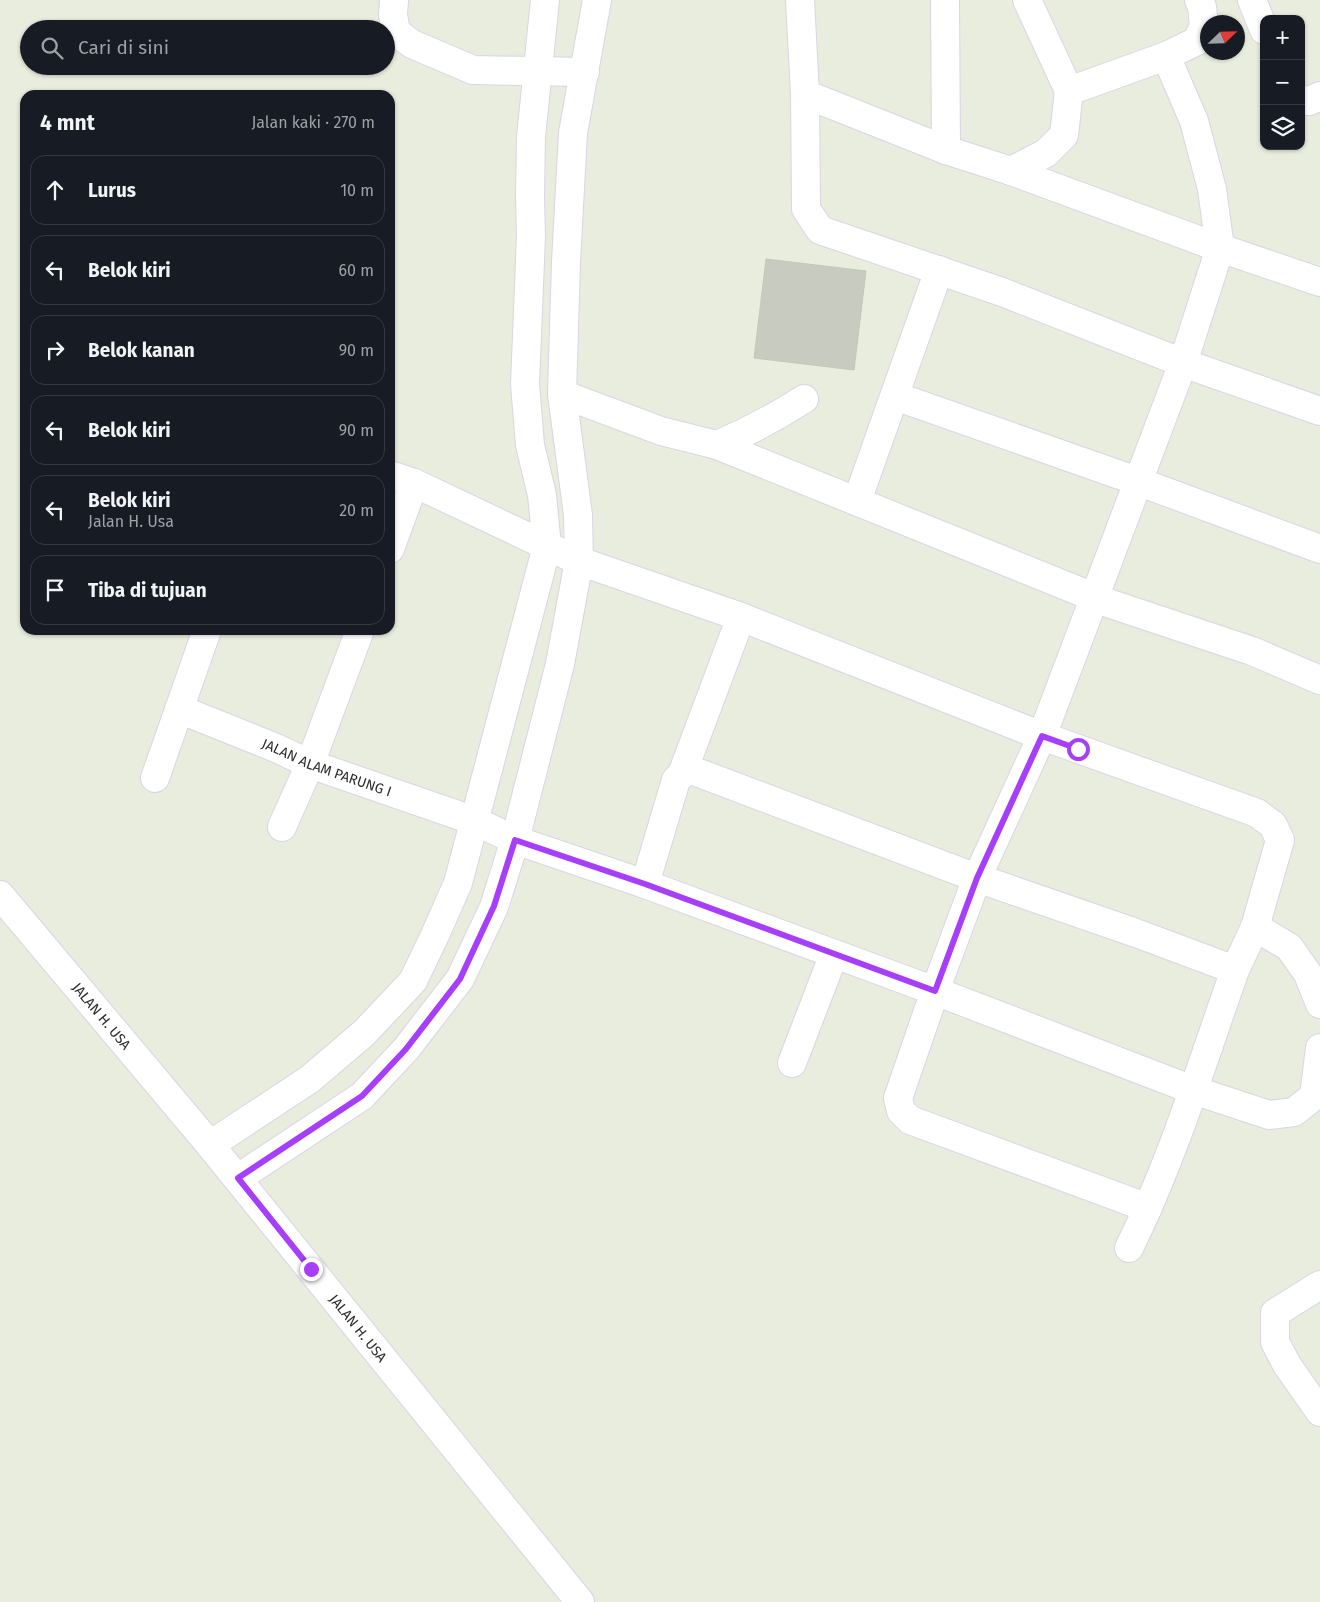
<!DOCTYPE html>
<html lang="id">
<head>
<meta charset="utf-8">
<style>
  :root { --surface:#171b24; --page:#242831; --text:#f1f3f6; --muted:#9ea1a6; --line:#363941 }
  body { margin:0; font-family:"Fira Sans",sans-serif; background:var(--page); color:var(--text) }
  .controls { position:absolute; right:15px; top:15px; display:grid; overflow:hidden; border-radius:10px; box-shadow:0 1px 4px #0004 }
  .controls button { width:45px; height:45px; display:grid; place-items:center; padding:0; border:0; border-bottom:1px solid var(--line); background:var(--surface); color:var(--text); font:25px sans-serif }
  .compass { position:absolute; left:1200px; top:15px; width:45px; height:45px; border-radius:50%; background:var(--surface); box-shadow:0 1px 4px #0004; rotate:67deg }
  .stop { position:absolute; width:15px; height:15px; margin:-11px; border:4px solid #a73efa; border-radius:50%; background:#fff }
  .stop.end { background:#a73efa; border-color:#fff; box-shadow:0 1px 5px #0008 }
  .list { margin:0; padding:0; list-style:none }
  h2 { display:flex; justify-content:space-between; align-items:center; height:65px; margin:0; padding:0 20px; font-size:21px }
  h2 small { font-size:16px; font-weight:400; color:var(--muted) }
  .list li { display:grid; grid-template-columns:32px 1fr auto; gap:15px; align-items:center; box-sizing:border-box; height:70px; margin:0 10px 10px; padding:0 10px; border:1px solid var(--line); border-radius:15px }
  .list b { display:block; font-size:19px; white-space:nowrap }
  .list p { margin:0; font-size:16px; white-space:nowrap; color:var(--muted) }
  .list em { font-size:16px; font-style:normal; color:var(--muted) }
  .icon { flex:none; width:28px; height:28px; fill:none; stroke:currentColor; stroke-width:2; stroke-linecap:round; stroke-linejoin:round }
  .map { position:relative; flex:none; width:1320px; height:1602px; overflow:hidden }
  .search { position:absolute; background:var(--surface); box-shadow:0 1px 4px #0004; left:20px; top:20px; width:375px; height:55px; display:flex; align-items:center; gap:12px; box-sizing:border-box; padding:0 18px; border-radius:28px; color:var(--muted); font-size:19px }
  .panel { position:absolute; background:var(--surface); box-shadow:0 1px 4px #0004; left:20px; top:90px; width:375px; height:545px; border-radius:15px }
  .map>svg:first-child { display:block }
</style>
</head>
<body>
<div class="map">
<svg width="1320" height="1602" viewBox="0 0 1320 1602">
  <rect width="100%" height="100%" fill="#e8edde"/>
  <path fill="#c8ccc0" stroke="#c2c9b7" d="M766,259L866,271L854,370L754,358Z"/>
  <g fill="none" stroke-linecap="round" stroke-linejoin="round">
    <defs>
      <g id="minor">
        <path d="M394,0L393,15L396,32L412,44L473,70L585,72"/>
        <path d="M800,0L805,94L806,209L820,230L1002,292L1183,363L1320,411"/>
        <path d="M945,0L946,150"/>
        <path d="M1027,0L1069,91"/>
        <path d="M1252,0L1264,30"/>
        <path d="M805,94L946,150L1011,171L1046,153L1064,135L1069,91L1166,56L1197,41L1204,26L1202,7L1199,0"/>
        <path d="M1301,100L1309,101L1320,96"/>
        <path d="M1011,171L1220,248L1320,282"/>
        <path d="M562,394L661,431L717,445L1111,604L1252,651L1320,680"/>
        <path d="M895,396L1137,481L1320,549"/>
        <path d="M717,445C748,432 776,417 804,399"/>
        <path d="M390,475L414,483L579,561L741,617L1042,736L1257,813L1273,825L1280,840L1255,927"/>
        <path d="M857,501L939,270"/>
        <path d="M390,549L414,483"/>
        <path id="s1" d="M179,709L276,748L310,764L475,821L515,840L645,884L935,991L977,878L1042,736L1183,363L1220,248L1212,189L1194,121L1166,56"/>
        <path d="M682,774L741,617"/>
        <path d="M155,778L207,630"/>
        <path d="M282,827L310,764L360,630"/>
        <path d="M645,884L676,780L682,774L691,770L977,878L1136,933L1235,970L1255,927L1289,947L1308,974L1320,1004"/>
        <path id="s2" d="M0,895L210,1145L580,1602"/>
        <path d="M792,1063L834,954"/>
        <path d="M210,1145L310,1079L364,1033L413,981L435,935L458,883L547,546L542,495L530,445L525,384L531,236L530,196L531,137L545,0"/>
        <path d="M238,1178L362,1096L406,1049L460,979L494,907L515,840L560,664L579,561L578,515L562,394L566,262L573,133L597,0"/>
        <path d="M1148,1208L910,1120L901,1111L898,1098L935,991L1193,1090L1269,1115L1294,1112L1314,1096L1320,1048"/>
        <path d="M1129,1248C1173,1159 1202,1063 1235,970"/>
        <path d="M1320,1285L1275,1313V1342L1287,1365L1320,1412"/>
      </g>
    </defs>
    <use href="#minor" stroke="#ddd3e4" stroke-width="30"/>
    <use href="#minor" stroke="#fff" stroke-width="28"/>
  </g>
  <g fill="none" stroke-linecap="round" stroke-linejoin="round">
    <path stroke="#a73efa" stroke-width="6" d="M311,1269L238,1178L362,1096L406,1049L460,979L494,906L515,840L645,884L935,991L977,878L1042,736L1078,749"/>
  </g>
  <g text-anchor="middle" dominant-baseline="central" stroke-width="4" stroke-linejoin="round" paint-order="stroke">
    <g font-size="14" fill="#2c2c2c" stroke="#fff">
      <text stroke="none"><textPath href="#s1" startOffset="159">JALAN ALAM PARUNG I</textPath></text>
      <text stroke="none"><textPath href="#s2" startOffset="158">JALAN H. USA</textPath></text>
      <text stroke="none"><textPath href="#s2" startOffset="562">JALAN H. USA</textPath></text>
    </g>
  </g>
</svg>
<div class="controls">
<button>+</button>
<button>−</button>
<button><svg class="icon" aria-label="layers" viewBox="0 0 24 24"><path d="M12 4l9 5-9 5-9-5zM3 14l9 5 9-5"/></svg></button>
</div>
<svg class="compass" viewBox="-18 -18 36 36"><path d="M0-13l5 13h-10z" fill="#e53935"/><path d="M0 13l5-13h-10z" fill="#9ea1a6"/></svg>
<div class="stop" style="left:1078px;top:749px"></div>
<div class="stop end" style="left:311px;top:1269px"></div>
<div class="search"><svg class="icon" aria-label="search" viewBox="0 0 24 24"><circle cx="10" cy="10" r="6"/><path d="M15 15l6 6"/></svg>Cari di sini</div>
<section class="panel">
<h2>4 mnt<small>Jalan kaki · 270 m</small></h2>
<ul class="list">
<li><svg class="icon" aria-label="ahead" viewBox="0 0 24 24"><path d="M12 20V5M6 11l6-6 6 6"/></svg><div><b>Lurus</b></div><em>10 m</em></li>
<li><svg class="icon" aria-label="left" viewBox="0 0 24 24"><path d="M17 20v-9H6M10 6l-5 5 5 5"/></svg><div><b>Belok kiri</b></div><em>60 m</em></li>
<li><svg class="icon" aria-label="right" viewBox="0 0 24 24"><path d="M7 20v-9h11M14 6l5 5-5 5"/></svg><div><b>Belok kanan</b></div><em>90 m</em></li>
<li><svg class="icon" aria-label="left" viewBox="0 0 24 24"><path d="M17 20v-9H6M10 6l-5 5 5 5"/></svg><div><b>Belok kiri</b></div><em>90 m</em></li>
<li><svg class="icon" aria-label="left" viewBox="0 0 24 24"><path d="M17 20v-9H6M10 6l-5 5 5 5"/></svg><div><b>Belok kiri</b><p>Jalan H. Usa</p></div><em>20 m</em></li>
<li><svg class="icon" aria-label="arrive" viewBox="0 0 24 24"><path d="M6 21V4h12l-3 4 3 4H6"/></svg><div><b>Tiba di tujuan</b></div></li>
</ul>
</section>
</div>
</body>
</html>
